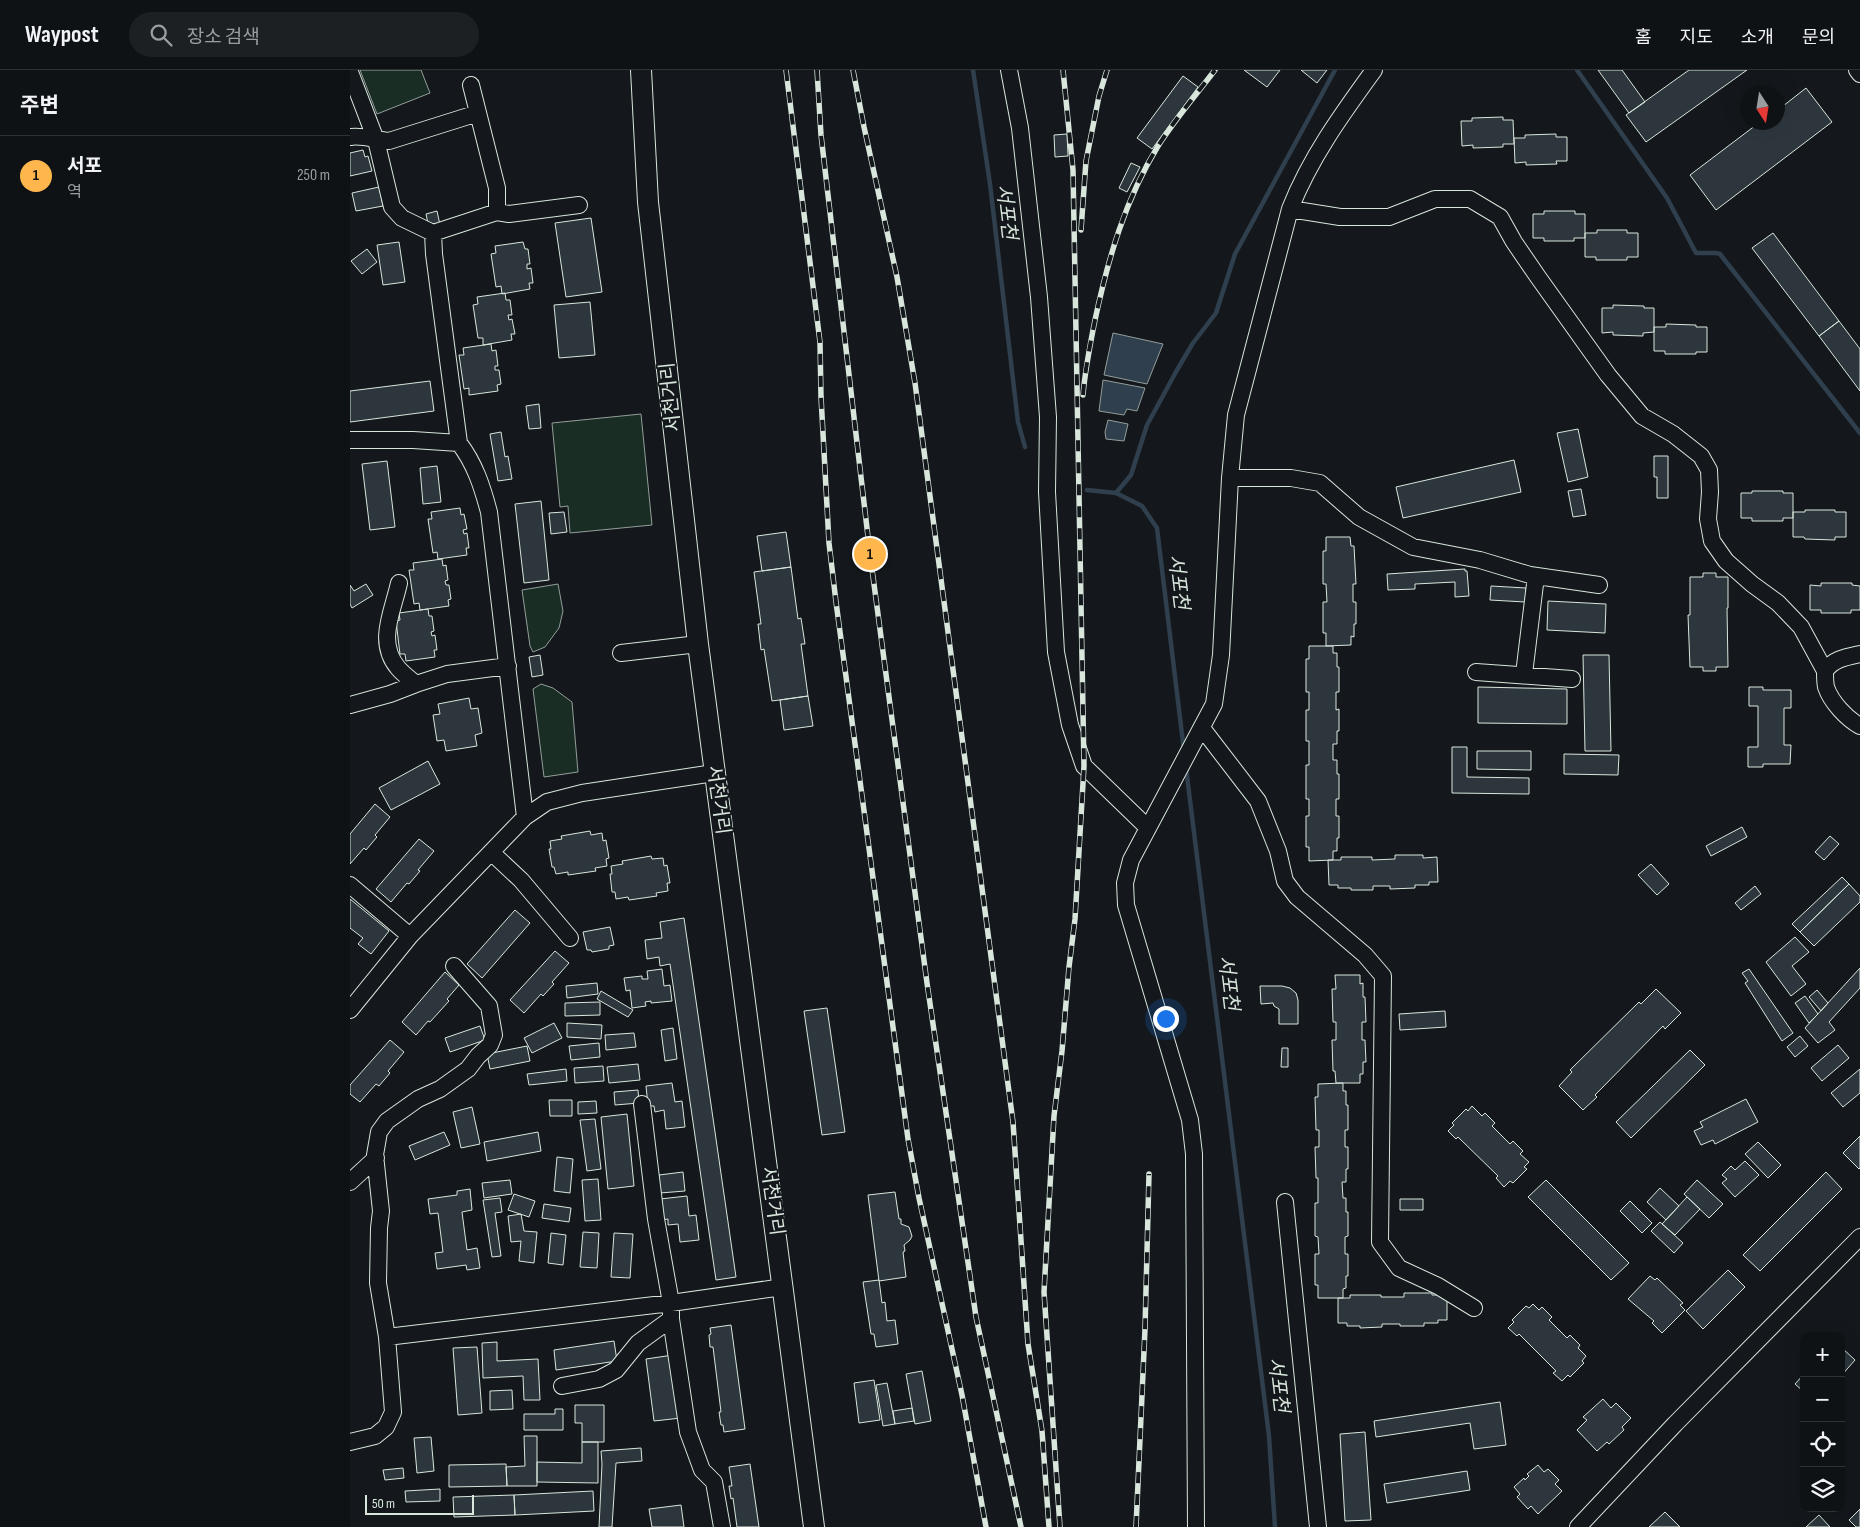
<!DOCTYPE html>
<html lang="ko">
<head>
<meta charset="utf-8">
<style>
  :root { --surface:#0f1215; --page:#1d2022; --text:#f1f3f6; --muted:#9b9ea0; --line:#2f3234; --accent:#ffb74d }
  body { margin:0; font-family:"Sofia Sans Condensed","Noto Sans KR",sans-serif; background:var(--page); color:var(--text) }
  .controls { position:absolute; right:15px; bottom:15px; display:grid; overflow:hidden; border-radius:10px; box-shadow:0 5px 20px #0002 }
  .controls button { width:45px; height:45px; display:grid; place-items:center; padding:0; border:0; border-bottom:1px solid var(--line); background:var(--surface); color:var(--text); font:25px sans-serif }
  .compass { position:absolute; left:1390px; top:15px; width:45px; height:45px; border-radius:50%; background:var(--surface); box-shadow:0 5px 20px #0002; rotate:168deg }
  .scale { position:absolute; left:15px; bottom:12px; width:109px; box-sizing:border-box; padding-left:5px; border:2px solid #d8e6dc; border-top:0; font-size:14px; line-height:18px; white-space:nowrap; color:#d8e6dc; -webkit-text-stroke:4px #14181c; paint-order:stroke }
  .you { position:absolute; left:815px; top:948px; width:18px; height:18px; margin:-12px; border:4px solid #fff; border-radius:50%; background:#1a73e8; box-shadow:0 0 0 8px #1a73e833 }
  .badge { display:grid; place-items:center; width:32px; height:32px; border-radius:50%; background:var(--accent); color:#111; font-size:16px; font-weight:700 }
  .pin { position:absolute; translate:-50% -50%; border:2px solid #fff; box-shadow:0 1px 5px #0006 }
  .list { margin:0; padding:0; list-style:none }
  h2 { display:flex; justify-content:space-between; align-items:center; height:65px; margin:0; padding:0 20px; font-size:21px }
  h2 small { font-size:16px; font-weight:400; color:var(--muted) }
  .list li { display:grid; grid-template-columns:32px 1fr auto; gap:15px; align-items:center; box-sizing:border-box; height:80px; padding:0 20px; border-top:1px solid var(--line) }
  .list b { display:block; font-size:19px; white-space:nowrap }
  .list p { margin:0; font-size:16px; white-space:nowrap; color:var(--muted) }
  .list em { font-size:16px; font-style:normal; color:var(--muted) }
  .icon { flex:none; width:28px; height:28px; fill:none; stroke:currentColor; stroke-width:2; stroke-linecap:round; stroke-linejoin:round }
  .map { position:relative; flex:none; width:1510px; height:1457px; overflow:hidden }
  header { display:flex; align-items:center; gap:30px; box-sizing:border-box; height:70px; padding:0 25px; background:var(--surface); border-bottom:1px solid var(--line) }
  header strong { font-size:24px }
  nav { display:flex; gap:28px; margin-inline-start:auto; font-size:18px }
  .search { width:350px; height:45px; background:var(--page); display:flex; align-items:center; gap:12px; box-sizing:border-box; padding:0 18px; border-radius:28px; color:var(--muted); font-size:19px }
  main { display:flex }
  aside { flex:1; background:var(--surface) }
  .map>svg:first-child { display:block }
</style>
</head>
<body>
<header>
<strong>Waypost</strong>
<div class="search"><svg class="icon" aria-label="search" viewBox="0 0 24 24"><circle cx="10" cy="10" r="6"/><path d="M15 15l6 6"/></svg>장소 검색</div>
<nav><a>홈</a><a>지도</a><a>소개</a><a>문의</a></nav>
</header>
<main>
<aside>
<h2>주변<small></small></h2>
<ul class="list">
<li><span class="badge">1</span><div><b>서포</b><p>역</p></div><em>250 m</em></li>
</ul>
</aside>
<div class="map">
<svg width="1510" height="1457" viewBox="0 0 1510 1457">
  <rect width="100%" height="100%" fill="#14181c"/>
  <path fill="#1a2d24" stroke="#939e99" d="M10,0H71L80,23L27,44Z
    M291,344L302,455L220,463L218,436L210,437L202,353Z
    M208,514L213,541L209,558L195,577L183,582L180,576L172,520Z
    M191,614L203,618L222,632L228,702L194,707L183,619Z"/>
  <path fill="#2f3f4d" stroke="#939e99" d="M763,263L813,274L797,314L754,305Z
    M753,310L795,318L787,341L777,339L774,345L749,341Z
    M758,350L778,354L774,371L756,369L755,362Z"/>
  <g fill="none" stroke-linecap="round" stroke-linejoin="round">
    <path stroke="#2f3f4d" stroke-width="4.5" d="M623,0L640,114L668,352L675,377
      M1227,0L1317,128L1346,183H1366L1370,184L1510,363
      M737,420L766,423L792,436L807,458L834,681
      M766,423L781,405L797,355L827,300L843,273L866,243L885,184L985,0
      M836,698L919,1366L925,1457"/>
  </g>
  <path fill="#2c363c" stroke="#d8e6dc" d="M894,0H930L917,17Z
    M951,0H977L967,13Z
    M1248,0H1272L1295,32L1279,43Z
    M1339,0H1397L1296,72L1276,45Z
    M833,6L848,17L802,79L787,68Z
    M1456,18L1482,52L1366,140L1340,105L1410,52H1428V40Z
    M1153,47V50H1163L1164,74H1153V77L1123,78V75L1112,76L1111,51H1122V48Z
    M717,64L718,86L705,87L704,65Z
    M1206,64V67H1217V91H1206L1207,94L1176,95V92L1165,93L1164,68H1175V65Z
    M13,80L15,87L18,86L22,101L0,106V83Z
    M781,93L790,97L777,122L769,118Z
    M29,117L33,136L6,141L2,123Z
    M87,141L90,155L79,158L76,144Z
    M1194,141H1225V144H1235V168H1224V171H1194V168H1183V144H1194Z
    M241,148L252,222L216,227L205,153Z
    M1247,160H1277V163H1288V187H1277V190H1246V187H1235V163H1247Z
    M1423,163L1489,251L1469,266L1402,178Z
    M49,172L55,212L33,215L27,175Z
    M173,172L175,179H178L180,194H177V199L181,198L183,213H179L180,219L152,224L151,216L146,217L141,184L146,183L145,176Z
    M17,179L27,192L12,204L1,191Z
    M155,223L156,230H160L162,245H158L159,250L162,249L165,264H161L162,270L133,275V268H128L123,235L128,234L127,227Z
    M240,232L245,285L209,288L204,235Z
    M1263,235L1294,236V238H1304V262L1293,263V266L1263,265V262L1252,263V238H1263Z
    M1489,251L1510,279V321L1469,266Z
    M1316,254L1346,255V257H1357V282H1346V284H1315V281H1304V257H1316Z
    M141,274L142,281L146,280L148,296H145V300H149L151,314L147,315L148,321L119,325V318L114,319L109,285H114L113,278Z
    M80,311L84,341L0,352V321Z
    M189,334L191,358L179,359L176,336Z
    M1228,359L1238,407L1218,412L1207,363Z
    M151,362L155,387L158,386L162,409L148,411L140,364Z
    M1304,386H1318V428H1307V407H1304Z
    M1164,390L1171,422L1053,448L1046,417Z
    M37,391L45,457L20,460L12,394Z
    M87,396L91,432L73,434L70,398Z
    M1231,419L1236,445L1223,447L1218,421Z
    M1402,421H1433V423H1443V448H1433V451H1402V448H1391V423H1402Z
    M191,431L199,510L174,513L165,434Z
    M110,438L111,445L114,444L117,459L113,460L114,464L117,463L119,478H116L117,485L88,489L87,482L83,483L78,449H82L81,442Z
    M1455,440H1485V442H1496V467H1485V470L1455,469L1454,467H1443V442H1455Z
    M214,442L217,462L201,464L199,443Z
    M436,462L441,497L412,501L407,466Z
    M976,467H1000L1001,476H1004L1006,514H1003V532H1006V554H1004V567L1001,566V575L976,576V563H973V532H977L976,514H973V481H976Z
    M92,489L93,496L96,495L98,510L95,511L96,515H99L101,529L98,530L99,536L70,540L69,533L64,534L59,500H64L63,493Z
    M441,497L448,549L451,548L455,574H451L458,626L422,631L414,579L411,580L408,554H411L404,502Z
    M1115,499V501H1117L1119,526L1105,527V512L1065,514V519L1038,520L1037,504Z
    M1353,503H1366V507H1378V538H1377L1378,597H1366V601H1353V597H1340L1338,545H1340V507H1353Z
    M1471,513H1502V515L1510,516V540H1501V543H1471V540H1460V515L1471,516Z
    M16,514L23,525L2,538L0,534V515L4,521Z
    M1141,516L1176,518L1175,532L1140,530Z
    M1198,531L1256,534L1255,563L1197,560Z
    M78,539L79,546H82L84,561L81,562L82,566L85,565L87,580H84L85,587L56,591L55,584H50L46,551L50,550L49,543Z
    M959,576H983V583H987V597H989V622H986V640L989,639V661H987V674H983V690H987V704H989V729H986V746H989V768H987V781H983V790L959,791V777H956V746H959V729H956V695H959V671H956V640H959V622H956V589H959Z
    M190,585L193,605L182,607L179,587Z
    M1233,585H1259L1261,681H1235Z
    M1128,617L1217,619V654L1128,653Z
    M1399,617H1413V620H1441V638H1434V675H1441L1440,694H1413V697H1398V677H1408V636H1399Z
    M458,626L463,656L434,660L430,630Z
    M119,628L121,639L128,638L132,663L125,665L127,676L96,681L94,670L87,671L83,645L90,644L88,634Z
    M1102,677H1117V707L1179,708V724L1102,723Z
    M1127,681H1181V700L1127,699Z
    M1214,684L1269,685L1268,705L1214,704Z
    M78,691L90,714L41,740L29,718Z
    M25,734L40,747L25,765L27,767L16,780L14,778L0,794V764Z
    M1392,757L1397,767L1361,786L1356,776Z
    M240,761L241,765L252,763L253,771L256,770L259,788L256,789L257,796L245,798L246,801L218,805V802L206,804L204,797H202L199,779H201L200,771L212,769L211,766Z
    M1480,766L1489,774L1474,790L1465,782Z
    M69,769L84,781L68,800L70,801L59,814L57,813L41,832L26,819Z
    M1045,785H1073V788L1087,787L1088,812H1079V815H1065V818L1040,819V816H1023V820H1001V818H988V815H979L978,790H991V787H1022V790L1045,789Z
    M301,786L302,789L313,788L314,796L317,795L320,813H317L318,821L306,823L307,826L279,830L278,827L266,829L265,822H262L260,804H262L261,796L273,794L272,791Z
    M1301,794L1319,814L1307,825L1288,805Z
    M1492,807L1499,814L1450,862L1442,854Z
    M1499,814L1510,826V832L1464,876L1450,862Z
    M1405,816L1411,824L1391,840L1385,833Z
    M0,829L39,861L21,884L8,874L13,868L0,858Z
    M165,840L180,853L132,908L117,894Z
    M334,848L386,1207L366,1210L320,894L310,896L309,887L297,889L295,870L312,868L310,852Z
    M260,857L264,875L259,876V879L242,882L241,880H237L233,862Z
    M1445,867L1459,882L1442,896L1456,914L1441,926L1416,892Z
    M205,881L219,893L202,912L204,914L193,926L191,924L174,943L160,930Z
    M1510,898V918L1479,952L1485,960L1468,973L1455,958Z
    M312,899L314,916L320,915L322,931L301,933V931L295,932L296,936L282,938L280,920L276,921L274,908L292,906V909H298L297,901Z
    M1399,899L1443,963L1432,971L1395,913L1398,911L1392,903Z
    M95,902L109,915L97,929L99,931L80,952L78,951L66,965L52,952Z
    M985,905H1010V914L1013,913V927H1015L1016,952H1012V970H1015L1016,992H1013V1004H1010V1013H986L985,1001H983L982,970H986V952H983L982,919H986Z
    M247,913L248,924L217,928L216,916Z
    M910,916H932L940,918L946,923L948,930V954H929V939L924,936L923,933L911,934Z
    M1306,919L1331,943L1315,959L1313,956L1245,1025L1247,1027L1233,1040L1209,1016L1222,1002L1220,1000L1289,932L1291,934Z
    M1467,920L1478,933L1471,941L1459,927Z
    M251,921L283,940L278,947L247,929Z
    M1455,926L1468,944L1459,953L1445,933Z
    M250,932V945L215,946V933Z
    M477,938L495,1062L472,1065L454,941Z
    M1095,941L1096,957L1050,960L1049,944Z
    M204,953L212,968L182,983L174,968Z
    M217,953L252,955L251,969L217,967Z
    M130,956L135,970L100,982L95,968Z
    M323,958L327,989L315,991L311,960Z
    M284,963L286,977L256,980L255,965Z
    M1450,966L1458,976L1445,987L1437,977Z
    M40,970L54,982L38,1001L40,1003L29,1016L26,1014L10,1032L0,1024V1015Z
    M249,973L250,987L221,990L219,976Z
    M1488,975L1499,988L1472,1011L1461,998Z
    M177,976L180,991L140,999L137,984Z
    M932,978H938V997H931Z
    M1340,980L1355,995L1281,1068L1266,1052Z
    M288,994L290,1010L259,1013L257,997Z
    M253,996L254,1011L225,1013L224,998Z
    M216,999L217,1011L179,1015L177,1004Z
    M1510,999V1023L1493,1037L1481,1023Z
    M322,1013L325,1032L332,1031L335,1057L316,1059L314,1040L305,1042L304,1036H298L296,1016Z
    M993,1013V1021H996V1035H998V1060H995V1077H998V1099H996V1112H992L993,1128H996V1142H998V1166L995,1167V1184H998V1206H996V1218L993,1219V1228H968V1215H965V1184H969L968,1167L965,1166V1133H968V1108H966L965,1077H969V1060H966L965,1027H968V1014Z
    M288,1020L289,1033L265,1035L264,1022Z
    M1396,1029L1408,1052L1365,1074L1363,1070L1351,1075L1344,1061L1353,1057L1350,1052Z
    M199,1030H222V1046H200Z
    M246,1031L247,1043L228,1044V1032Z
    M1122,1036L1132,1046L1135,1043L1145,1053L1142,1056L1160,1074L1163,1071L1173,1081L1170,1084L1179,1092L1174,1097L1177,1099L1163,1113L1160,1111L1154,1117L1146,1108L1148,1106L1108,1067L1106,1069L1098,1061L1104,1055L1102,1053L1116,1039L1118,1041Z
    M122,1037L130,1074L111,1078L103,1042Z
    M277,1044L284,1116L258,1119L251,1047Z
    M245,1049L251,1099L237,1101L230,1050Z
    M94,1062L100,1075L65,1090L59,1076Z
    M188,1062L191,1081L137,1091L134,1072Z
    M1510,1066V1098L1509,1099L1493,1083Z
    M1408,1072L1431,1095L1418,1108L1395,1084Z
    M207,1087L223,1089L220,1123L204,1121Z
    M1395,1091L1409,1105L1385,1127L1372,1113L1377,1109L1372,1105L1381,1096L1385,1100Z
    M333,1102L335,1121L310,1123L309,1105Z
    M1476,1102L1492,1119L1410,1201L1393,1185Z
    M248,1109L251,1150L235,1151L232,1110Z
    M160,1110L162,1124L134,1128L132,1113Z
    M1196,1110L1279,1193L1261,1210L1178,1127Z
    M1347,1110L1373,1134L1359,1148L1334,1124Z
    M1310,1118L1329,1136L1316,1150L1297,1132Z
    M120,1119L122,1140L112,1142L117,1180L127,1178L130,1198L117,1200L116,1195L87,1199L85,1183L93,1182L88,1143L80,1144L78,1129L107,1125V1121Z
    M545,1122L549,1149H551V1154L559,1157L562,1166L560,1170L554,1175L555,1181L553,1182L556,1207L529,1211L518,1125Z
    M164,1124L185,1131L179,1147L158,1140Z
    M337,1126L339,1146L346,1145L349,1170L330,1172L328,1154L318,1155V1149L312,1150L310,1129Z
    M1337,1127L1350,1139L1325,1165L1312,1154Z
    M150,1128L152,1142L145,1143L151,1186L142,1187L133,1130Z
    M1050,1129H1073V1140H1050Z
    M1280,1131L1302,1153L1292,1163L1270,1141Z
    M194,1134L221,1138L219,1152L192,1148Z
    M171,1144L174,1161L187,1162L184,1193L169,1191L171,1171L161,1172L158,1146Z
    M1310,1152L1333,1173L1324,1183L1301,1161Z
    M233,1162L249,1163L247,1198L230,1197Z
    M201,1163L216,1165L213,1195L198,1193Z
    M264,1163L283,1164L280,1208L261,1207Z
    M1378,1200L1395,1217L1353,1259L1336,1241Z
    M1300,1206L1305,1210L1307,1208L1333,1233L1330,1235L1335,1240L1312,1263L1302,1253L1304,1251L1278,1229Z
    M529,1210L532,1233L535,1232L537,1251L545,1250L548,1274L526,1277L524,1264H521L513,1212Z
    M1054,1223H1082V1225H1097V1250H1088V1253H1074V1256H1050V1254H1032V1257L1010,1258V1256H997V1253H988V1228H1000V1225H1031V1227H1054Z
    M1183,1234L1189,1240L1192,1237L1202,1247L1199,1250L1217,1268L1220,1265L1230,1275L1228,1278L1236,1286L1232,1291L1234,1293L1220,1307L1218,1305L1212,1311L1203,1303L1206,1301L1169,1264L1167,1266L1158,1258L1164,1252L1162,1250L1176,1236L1179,1238Z
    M381,1255L395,1359L374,1362L373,1355H371L369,1342H371L363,1277H360L359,1265L361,1264L360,1258Z
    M264,1271L267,1291L206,1300L204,1280Z
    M147,1272V1291L188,1289L190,1330H174L173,1306L133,1308L132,1273Z
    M127,1277L132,1343L108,1345L103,1278Z
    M1491,1277L1505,1290L1491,1306Z
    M323,1285L331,1348L304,1351L296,1289Z
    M572,1301L581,1351L565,1354L556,1304Z
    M1454,1304V1322L1445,1314Z
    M524,1310L530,1350L509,1353L504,1313Z
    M537,1313L545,1354L533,1356L526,1315Z
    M162,1320L163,1339L140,1340V1321Z
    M1253,1329L1261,1338L1266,1333L1281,1348L1272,1357L1274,1360L1259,1374L1257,1372L1247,1381L1227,1360L1237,1350L1233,1347Z
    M1150,1332L1156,1375L1124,1379L1120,1353L1026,1367L1024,1351Z
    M225,1335H254V1372H232V1353H225Z
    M562,1338L564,1351L545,1354L543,1341Z
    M205,1339H213V1360H174V1344H205Z
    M1015,1362L1021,1450L995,1451L990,1364Z
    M174,1366H187V1416H157L156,1397L175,1396Z
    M81,1367L84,1401L67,1403L64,1368Z
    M232,1372H248V1413L187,1412V1392L232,1393Z
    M291,1378L292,1391L266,1393L262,1457H249L252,1394L251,1381Z
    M156,1394L157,1416L99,1417V1395Z
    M400,1394L409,1457H387L383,1428L381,1429L379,1416H382L379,1397Z
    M1188,1395L1194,1402L1198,1399L1209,1410L1205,1414L1212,1421L1188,1444L1181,1436L1178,1439L1167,1427L1170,1424L1164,1417L1174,1408L1175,1410L1179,1406L1177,1404Z
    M53,1398L54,1408L35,1410L33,1400Z
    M1117,1401L1120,1420L1037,1433L1034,1414Z
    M90,1419V1431L56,1432L55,1421Z
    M243,1421L244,1441L165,1445L164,1425Z
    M164,1425L165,1445L104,1447L103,1427Z
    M331,1435L334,1457H302L299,1439Z
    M1510,1439V1457H1506L1499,1450Z
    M1315,1442L1330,1457H1299Z
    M1469,1445L1480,1457H1456Z"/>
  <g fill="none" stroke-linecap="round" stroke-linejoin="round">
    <defs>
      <path id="minor" d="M659,0L670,58L689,227L698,347L697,422L706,582L720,655L734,696L798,758
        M1507,0L1510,4
        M0,2L26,70L42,137L52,148L83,163
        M121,15L147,118V142
        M0,67C13,65 26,70 39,71L128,43
        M940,139L990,147H1039L1085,129H1120L1150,147L1164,172L1188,207L1258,305L1292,346L1323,364L1351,386L1359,400L1360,422L1358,449L1362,471L1376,491L1402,514L1428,533L1451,557L1475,601
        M0,370H63L109,373C125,394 132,416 139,442L175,747
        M109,373L84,184L83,163L147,142L159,144L229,135
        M880,408H941L970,413L1009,447L1063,477L1130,490L1180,505L1249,515
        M49,513C43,541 26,572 48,598C53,604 60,609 66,614
        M271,583L348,574
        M1510,584C1496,587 1483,589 1475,601C1475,606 1475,612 1476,617C1481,632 1497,649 1510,656
        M1126,602L1222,609
        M1174,604L1186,506
        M0,635L40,624L66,614L97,604L158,596
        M852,658L908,731L928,781L935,811L947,827L1015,885L1033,906L1030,1172L1049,1198L1088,1216L1124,1238
        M141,782L171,810L220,868
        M0,815L60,866
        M0,940L60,866L175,747L197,732L232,723L364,703
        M0,1112L26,1088
        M935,1132L968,1457
        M321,1249L338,1362L352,1400L364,1412L372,1457
        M37,1267L321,1233L433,1217
        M212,1316L249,1309L266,1300L288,1273L321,1249V1233L306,1149L292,1034
        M0,1372L25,1366L36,1357L43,1342L37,1267L28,1213L29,1158L31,1141L25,1085L29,1062L37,1051L68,1029L90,1019L118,999L128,986L140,975L144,965L139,936L104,896
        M846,1457L844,1084L840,1050L776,835L775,813L781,790L864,634L871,585L880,408L886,345L940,139C960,88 992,44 1024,0
        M1228,1457L1325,1354L1510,1167"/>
      <path id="major" d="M291,0L298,132L348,574L464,1457"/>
    </defs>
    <use href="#minor" stroke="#d8e6dc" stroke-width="18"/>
    <use href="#major" stroke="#d8e6dc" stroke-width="22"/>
    <use href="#minor" stroke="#14181c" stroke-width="16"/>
    <use href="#major" stroke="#14181c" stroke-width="20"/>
    <defs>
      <path id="rail" d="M436,0L470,272L471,327L479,473L486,532L558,1069L569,1128L612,1325L636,1457
        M467,0L471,65L520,484L577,913L626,1247L671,1457
        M503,0L514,57L547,207L565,313L663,1052L678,1274L692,1361L699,1457
        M731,160L736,91L749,26L757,0
        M733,325C735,300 740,275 745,250C758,189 775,130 808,76C825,49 846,25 865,0
        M710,1457L694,1222L695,1204L704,1046L712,981L719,897L725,849L734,696L723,100L713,0
        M786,1457L795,1259L799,1104"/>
    </defs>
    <use href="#rail" stroke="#d8e6dc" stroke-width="5.5"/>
    <use href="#rail" stroke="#14181c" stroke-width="4" stroke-dasharray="11" stroke-linecap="butt"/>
  </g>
  <g text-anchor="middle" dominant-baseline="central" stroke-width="4" stroke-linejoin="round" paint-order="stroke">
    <g font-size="19" fill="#d8e6dc" stroke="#14181c">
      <text transform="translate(321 327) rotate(-96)">서천거리</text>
      <text transform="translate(368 730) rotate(82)">서천거리</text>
      <text transform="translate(422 1131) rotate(82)">서천거리</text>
    </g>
    <g font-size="20" font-style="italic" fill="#d8e6dc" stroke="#14181c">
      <text transform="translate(656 142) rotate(83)">서포천</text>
      <text transform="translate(828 512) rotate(83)">서포천</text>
      <text transform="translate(878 913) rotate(83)">서포천</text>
      <text transform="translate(928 1315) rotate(83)">서포천</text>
    </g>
  </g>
</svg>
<div class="controls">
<button>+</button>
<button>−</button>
<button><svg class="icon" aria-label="locate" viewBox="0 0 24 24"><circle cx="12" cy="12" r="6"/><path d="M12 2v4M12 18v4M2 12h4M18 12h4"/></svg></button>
<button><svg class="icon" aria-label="layers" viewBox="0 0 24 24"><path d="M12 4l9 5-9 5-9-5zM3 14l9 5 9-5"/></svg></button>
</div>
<svg class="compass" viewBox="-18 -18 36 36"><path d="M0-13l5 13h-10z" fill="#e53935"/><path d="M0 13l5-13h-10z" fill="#9b9ea0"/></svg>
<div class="scale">50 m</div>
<div class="you"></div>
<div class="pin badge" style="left:520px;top:484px">1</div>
</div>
</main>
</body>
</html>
